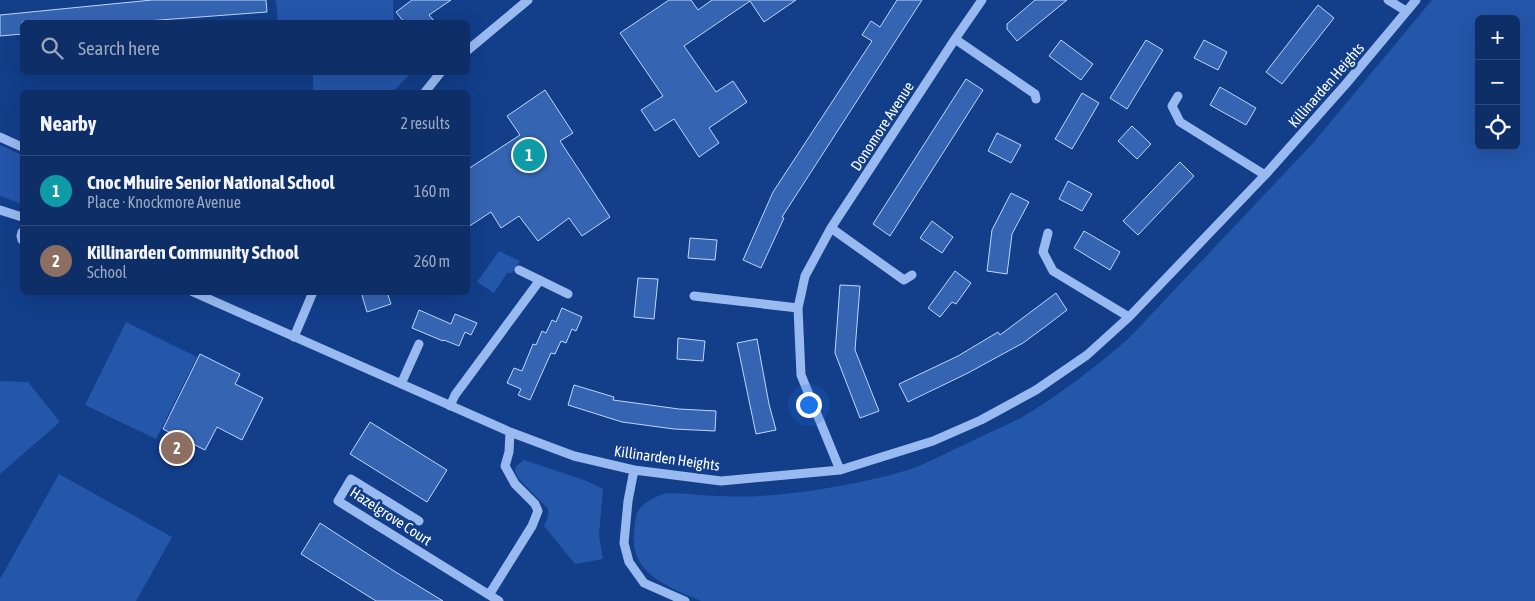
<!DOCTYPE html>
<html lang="en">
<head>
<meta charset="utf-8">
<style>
  :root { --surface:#0e2e68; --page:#1c3a71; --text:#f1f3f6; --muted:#9ba8c0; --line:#2e4a7c; --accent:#ffdb58 }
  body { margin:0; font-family:"Asap Condensed",sans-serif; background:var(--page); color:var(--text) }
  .controls { position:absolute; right:15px; top:15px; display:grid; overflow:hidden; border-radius:8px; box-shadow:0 5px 20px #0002 }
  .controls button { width:45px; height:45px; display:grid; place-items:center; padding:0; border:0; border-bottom:1px solid var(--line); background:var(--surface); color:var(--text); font:25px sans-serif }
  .you { position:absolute; left:808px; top:404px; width:18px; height:18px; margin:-12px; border:4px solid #fff; border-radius:50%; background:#1a73e8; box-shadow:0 0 0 8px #1a73e833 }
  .badge { display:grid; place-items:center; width:32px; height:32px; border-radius:50%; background:var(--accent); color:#fff; font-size:16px; font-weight:700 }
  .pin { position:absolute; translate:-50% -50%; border:2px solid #fff; box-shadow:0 1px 5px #0006 }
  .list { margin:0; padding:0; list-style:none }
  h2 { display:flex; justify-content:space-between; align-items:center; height:65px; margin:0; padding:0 20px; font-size:21px }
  h2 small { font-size:16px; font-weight:400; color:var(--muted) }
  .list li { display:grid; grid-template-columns:32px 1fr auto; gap:15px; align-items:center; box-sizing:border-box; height:70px; padding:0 20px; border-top:1px solid var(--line) }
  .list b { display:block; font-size:19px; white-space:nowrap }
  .list p { margin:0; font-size:16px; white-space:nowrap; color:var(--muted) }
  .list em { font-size:16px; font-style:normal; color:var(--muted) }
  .icon { flex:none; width:28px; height:28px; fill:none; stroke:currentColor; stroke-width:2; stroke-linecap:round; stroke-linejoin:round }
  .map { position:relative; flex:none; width:1535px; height:601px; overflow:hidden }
  .search { position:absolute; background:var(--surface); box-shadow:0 5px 20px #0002; left:20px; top:20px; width:450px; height:55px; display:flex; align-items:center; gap:12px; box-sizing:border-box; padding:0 18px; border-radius:8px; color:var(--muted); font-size:19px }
  .panel { position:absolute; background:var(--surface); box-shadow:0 5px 20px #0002; left:20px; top:90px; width:450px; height:205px; border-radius:8px }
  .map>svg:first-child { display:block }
</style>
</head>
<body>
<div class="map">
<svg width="1535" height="601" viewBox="0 0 1535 601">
  <rect width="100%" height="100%" fill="#123e8a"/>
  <path fill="#2456aa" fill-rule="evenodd" d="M276,0H393L394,22H278Z
    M1432,0H1535V601H701C669,587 629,574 634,532C635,524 635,513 641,507C647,501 660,494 668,493C685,493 703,496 721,496C754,498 789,494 822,489C852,484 882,478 911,469C930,462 948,452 966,444C985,434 1006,426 1024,416C1062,393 1097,366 1130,337L1313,143ZM1479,19H1516V146H1479Z
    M313,73V72L411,73L393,92H313Z
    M0,145L22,155V204L0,196Z
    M499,251L520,261L512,273H507L494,293L477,282Z
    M126,322L197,357L156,439L85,405Z
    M0,381L28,382L60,422L0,474Z
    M524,460L587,481L603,489L599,535L603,559L575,564L544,526L548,516V509L518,478L515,471L516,466Z
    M59,474L172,537L136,601H0V579Z"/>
  <path fill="#3564b2" stroke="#bfd6fc" d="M152,0H266L267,12L133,22H22V34L0,36V15Z
    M412,0H451L429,15L435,22H404L396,12Z
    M669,0H691L698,10L712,0H796L764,22L750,1L684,46L716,92L733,81L747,102L709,128L719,143L699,157L674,119L655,131L641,110L663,96L620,33Z
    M897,0H922L782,217L784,218L761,268L743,260L773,192L872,41L862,35L871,21L880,27Z
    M1035,0H1067L1017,41L1007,29V24Z
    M1318,5L1334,18L1282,84L1266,72Z
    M1061,40L1093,64L1081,80L1049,56Z
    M1146,40L1163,50L1127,109L1110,98Z
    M1204,40L1227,52L1218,70L1194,58Z
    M966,79L983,90L890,236L873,224Z
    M1220,87L1256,108L1246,125L1210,105Z
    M545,90L573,133L560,141L610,217L582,236L569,218L538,241L519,216L501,228L491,212L468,227V169L520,135L507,116Z
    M1082,93L1099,103L1072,149L1055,139Z
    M1132,126L1151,144L1137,159L1118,141Z
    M997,133L1021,145L1011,163L988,151Z
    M1180,162L1194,176L1138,235L1123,221Z
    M1068,181L1092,194L1082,211L1059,199Z
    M1011,193L1029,202L1012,234L1007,274L987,271L992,230Z
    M932,221L953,237L942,253L920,238Z
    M1084,231L1120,252L1110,270L1074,248Z
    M690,238L717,240L715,260L688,258Z
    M955,271L971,283L956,304L952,302L940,317L928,308Z
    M638,278L658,279L654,319L634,317Z
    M840,285L860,286L855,350L879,411L860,418L835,353Z
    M361,292H387L391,304L367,312Z
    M1056,293L1067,310L1046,326L1023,343L968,373L908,402L899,384L958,356L998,332L1000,335Z
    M562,308L582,317L576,331L572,329L566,343L561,341L555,354L551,353L530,400L518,395L521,389L507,383L514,368L522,371L533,344L536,345L542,331L546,333L552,320L556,322Z
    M419,310L451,324L455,314L477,323L471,335L465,332L459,346L444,340L443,341L412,328Z
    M678,338L705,341L703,361L677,359Z
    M757,339L769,404L776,430L756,434L737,343Z
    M200,354L240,374L235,384L263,398L242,440L217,427L205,450L163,429Z
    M574,385L614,397L613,400L679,409L716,411L715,431L674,429L622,422L568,405Z
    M370,422L447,470L427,502L350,454Z
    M320,523L394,571L443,601H376L301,554Z"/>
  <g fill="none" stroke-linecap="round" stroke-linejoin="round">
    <path stroke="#99baf1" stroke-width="9" d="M1388,0L1406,11
      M955,39L1035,94L1036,99
      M468,50L528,0
      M425,92L441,72
      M1178,96L1172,106L1180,122L1265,175
      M0,137L22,147
      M0,210L22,217
      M831,228L904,280L912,275
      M22,232L21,236L22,240
      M1048,233L1043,252L1053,271L1129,317
      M519,270L568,294
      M193,292L510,432L574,456L634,470L721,481L840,470L933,441L981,420L1036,390L1087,355L1129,317L1265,175L1345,85L1416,0
      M694,296L798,308
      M294,337L313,292
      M401,384L419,344
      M450,406L455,395L540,280
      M634,470L628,501L624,543L629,562L644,583L685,601
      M840,470L801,375L798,308L805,276L831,228L955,39L982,0
      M419,521L351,479L338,501L499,601
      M489,595L532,526L538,511L535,504L515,484L505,466L509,452L510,432"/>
  </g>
  <g text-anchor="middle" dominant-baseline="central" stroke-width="5" stroke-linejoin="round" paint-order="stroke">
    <g font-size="15" fill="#fff" stroke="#123e8a">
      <text transform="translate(1326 85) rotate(-49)">Killinarden Heights</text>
      <text transform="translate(882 126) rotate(-57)">Donomore Avenue</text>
      <text transform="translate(667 458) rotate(8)">Killinarden Heights</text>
      <text transform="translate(391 516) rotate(33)">Hazelgrove Court</text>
    </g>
  </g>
</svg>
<div class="controls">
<button>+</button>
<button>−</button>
<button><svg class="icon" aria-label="locate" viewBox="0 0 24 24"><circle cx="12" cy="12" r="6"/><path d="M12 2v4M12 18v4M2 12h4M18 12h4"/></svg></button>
</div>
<div class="you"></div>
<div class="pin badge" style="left:529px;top:155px;background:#0f9aa8">1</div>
<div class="pin badge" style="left:177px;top:448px;background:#8d6e63">2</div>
<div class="search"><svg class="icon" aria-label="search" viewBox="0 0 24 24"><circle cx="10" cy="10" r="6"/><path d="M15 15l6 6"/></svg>Search here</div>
<section class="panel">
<h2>Nearby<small>2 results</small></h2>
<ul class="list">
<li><span class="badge" style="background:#0f9aa8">1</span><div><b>Cnoc Mhuire Senior National School</b><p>Place · Knockmore Avenue</p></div><em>160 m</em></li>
<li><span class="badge" style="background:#8d6e63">2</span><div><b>Killinarden Community School</b><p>School</p></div><em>260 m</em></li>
</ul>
</section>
</div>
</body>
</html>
